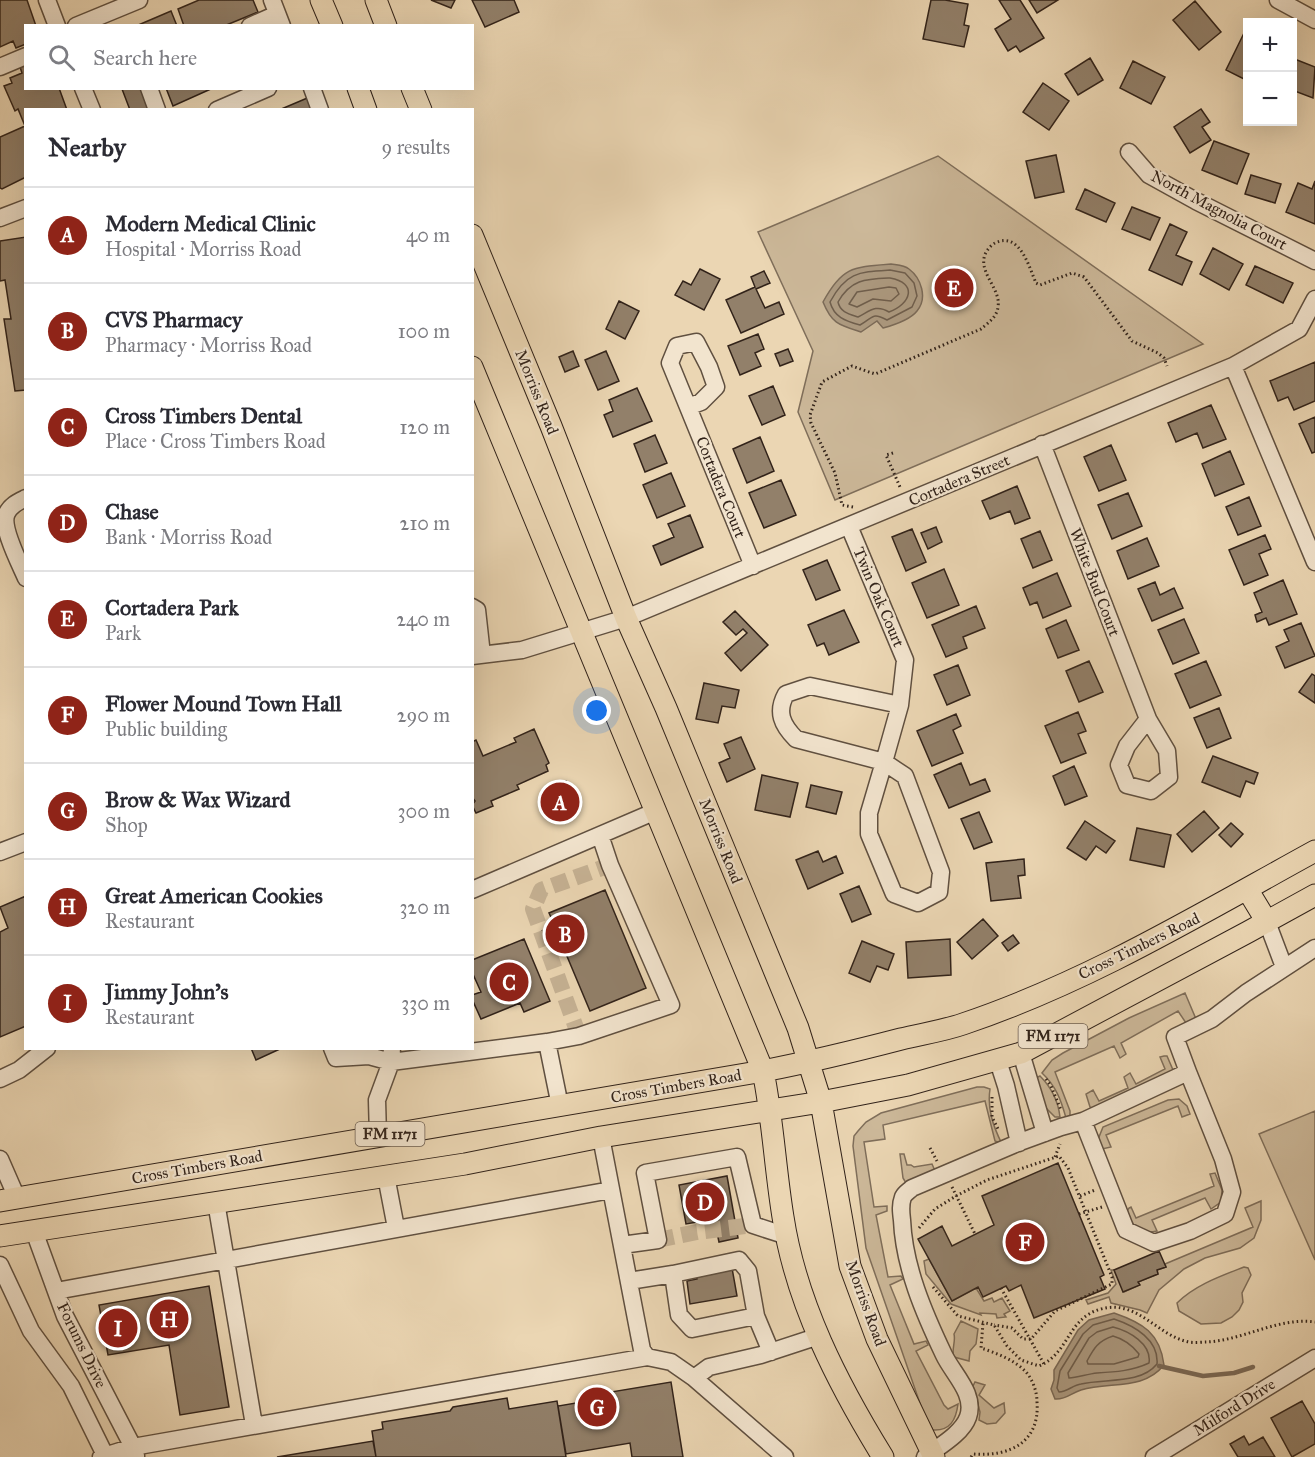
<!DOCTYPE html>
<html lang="en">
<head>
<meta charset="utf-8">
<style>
  :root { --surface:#fff; --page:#f2f2f3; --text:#2b2b33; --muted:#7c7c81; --line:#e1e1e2; --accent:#8f2418 }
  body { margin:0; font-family:"IM FELL Great Primer",serif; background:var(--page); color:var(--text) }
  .controls { position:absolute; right:18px; top:18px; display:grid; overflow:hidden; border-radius:0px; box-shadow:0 6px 24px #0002 }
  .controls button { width:54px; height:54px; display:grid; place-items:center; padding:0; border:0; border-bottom:2px solid var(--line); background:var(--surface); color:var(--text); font:30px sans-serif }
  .you { position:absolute; left:597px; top:711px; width:21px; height:21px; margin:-15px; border:4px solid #fff; border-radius:50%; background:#1a73e8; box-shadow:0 0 0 9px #1a73e833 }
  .badge { display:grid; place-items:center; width:39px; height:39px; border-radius:50%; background:var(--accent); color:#fff; font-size:20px; font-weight:700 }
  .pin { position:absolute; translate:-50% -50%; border:3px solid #fff; box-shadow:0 2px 6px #0006 }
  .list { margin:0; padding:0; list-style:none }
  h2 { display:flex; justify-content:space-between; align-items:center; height:78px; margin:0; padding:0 24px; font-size:26px }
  h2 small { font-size:20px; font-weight:400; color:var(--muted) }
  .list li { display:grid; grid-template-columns:39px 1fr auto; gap:18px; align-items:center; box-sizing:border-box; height:96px; padding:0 24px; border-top:2px solid var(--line) }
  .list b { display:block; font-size:22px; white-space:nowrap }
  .list p { margin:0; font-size:20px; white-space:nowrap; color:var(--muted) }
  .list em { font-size:20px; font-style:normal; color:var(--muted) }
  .icon { flex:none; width:33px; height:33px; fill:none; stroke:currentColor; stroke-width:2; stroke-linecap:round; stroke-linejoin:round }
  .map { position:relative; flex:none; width:1315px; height:1457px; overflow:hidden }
  .search { position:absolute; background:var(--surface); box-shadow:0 6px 24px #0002; left:24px; top:24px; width:450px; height:66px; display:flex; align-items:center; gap:15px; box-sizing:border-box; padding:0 21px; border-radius:0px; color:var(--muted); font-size:22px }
  .panel { position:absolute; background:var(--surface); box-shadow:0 6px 24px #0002; left:24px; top:108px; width:450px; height:942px; border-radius:0px }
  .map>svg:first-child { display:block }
</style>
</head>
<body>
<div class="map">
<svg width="1315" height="1457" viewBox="0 0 1315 1457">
  <rect width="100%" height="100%" fill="#ebd6b3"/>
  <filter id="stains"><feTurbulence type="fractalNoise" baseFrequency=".00333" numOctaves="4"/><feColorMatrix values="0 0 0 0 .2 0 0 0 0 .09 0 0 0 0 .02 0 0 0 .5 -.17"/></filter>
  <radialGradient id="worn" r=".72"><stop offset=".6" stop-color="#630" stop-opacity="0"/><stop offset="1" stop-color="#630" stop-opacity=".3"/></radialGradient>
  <path fill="#ccb899" stroke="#7f6e5a" stroke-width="1.5" d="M938,156L1203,344L835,500L798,412L813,351L758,232Z
    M1185,993L1196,1019L1186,1023L1178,1011L1121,1043L1126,1054L1120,1058L1114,1046L1055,1072L1070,1111V1115L1066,1118C1061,1100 1056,1086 1042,1073L1052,1060L1063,1053L1129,1018Z
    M1164,1056H1167L1173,1070L1096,1110L1090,1107L1086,1094L1093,1090L1099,1101L1128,1088L1124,1077L1130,1073L1136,1084L1165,1069L1160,1057Z
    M1040,1076C1052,1088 1058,1100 1060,1117H1055L1045,1107L1036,1078Z
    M977,1087H984L990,1089C987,1109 993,1126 1002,1144L995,1141L985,1101L883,1125L885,1139L864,1142L874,1207L887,1206V1211L876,1215L888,1277L901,1276L903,1279L890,1285L914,1344L926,1341L928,1345L916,1351L944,1405L948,1409L958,1404C956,1420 950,1431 933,1430L923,1412L866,1248L853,1146L854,1136L858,1131L866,1122L881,1113Z
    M1179,1099L1187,1106L1190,1114L1182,1117L1178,1106L1106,1135L1111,1147L1102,1149L1098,1145L1099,1137L1103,1127L1168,1100Z
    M1315,1111V1260L1259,1134Z
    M900,1154H904L907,1165H911L914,1167L932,1164L936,1173L906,1183L903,1178Z
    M1215,1173L1222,1190L1221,1202L1211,1209L1205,1198L1152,1220L1157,1231C1140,1235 1132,1227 1127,1211L1129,1208L1131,1207L1136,1218L1214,1186L1210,1174Z
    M1261,1201V1220L1254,1238L1240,1248L1205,1258L1184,1269L1159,1290L1147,1313L1140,1310L1111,1303L1109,1297L1088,1304L1086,1300L1108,1293L1116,1284L1111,1270H1114L1124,1292L1139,1285L1138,1282L1158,1274L1157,1270L1166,1267L1165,1264L1253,1227L1245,1208Z
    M929,1259L952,1301L976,1288L984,1301L992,1298L994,1302L1002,1298L1010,1311L1004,1314L1006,1317L997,1318L996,1314L980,1313L981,1315L951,1304L926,1274L924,1261Z
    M1244,1267L1248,1268L1251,1275L1242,1293L1243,1302L1239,1310L1232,1317L1221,1323L1201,1324L1179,1311L1177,1303C1195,1285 1221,1276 1244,1267Z
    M961,1321L978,1329L976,1344L970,1351L969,1361L954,1357C951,1350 956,1342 954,1334Z
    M975,1382L985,1385L979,1395L994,1408L1004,1403L1005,1413L996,1423L987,1424L979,1420L980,1412L973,1386Z"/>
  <path fill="#ac997f" stroke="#7b6a57" stroke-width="1.5" d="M891,264C897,265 904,265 909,269C921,278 928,298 917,311C910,320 894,325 883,328L877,321L861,332C839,325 832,324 823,302C842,267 852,267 891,264Z
    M1114,1313C1143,1323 1160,1333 1164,1365C1143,1391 1110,1381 1081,1390C1071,1393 1066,1400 1055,1399L1051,1389L1054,1380V1370L1078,1330L1089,1320Z"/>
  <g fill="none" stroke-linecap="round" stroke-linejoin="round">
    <path stroke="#6f5e4c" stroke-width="1.5" d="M890,270L905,273L914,283L917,296L912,307L887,320C872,312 874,317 860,325C845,321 834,317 830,302C846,272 859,272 890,270Z
      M890,278C918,283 911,304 889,312C876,304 870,311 858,317C849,314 840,312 838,302C851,279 866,279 890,278Z
      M889,287L896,288L899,294L891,301L873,299L857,307L849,304L857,292Z
      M1114,1319C1135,1326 1159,1340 1157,1364C1140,1385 1104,1378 1081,1384C1073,1385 1067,1392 1059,1392L1057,1388L1060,1371L1083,1334L1093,1325Z
      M1113,1327C1129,1331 1152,1344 1149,1363C1132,1371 1115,1372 1097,1373C1087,1374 1077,1378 1069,1378L1068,1373L1089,1338L1097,1332Z
      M1113,1336C1124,1339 1132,1345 1139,1354L1138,1357L1114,1364H1088L1087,1361C1094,1348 1098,1341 1113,1336Z"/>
    <path stroke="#7b6a57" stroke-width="4.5" d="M1159,1366L1203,1376L1234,1373L1253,1367"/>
  </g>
  <path fill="#92806a" stroke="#32231a" stroke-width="1.5" d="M0,0H27L36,26H26V44L16,48L13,41L0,47Z
    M199,0H253L258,12L224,26H184L178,9Z
    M431,0H455L451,8Z
    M472,0H514L519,12L485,27Z
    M931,0H945L968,4L964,25L969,26L964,47L923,39Z
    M999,0H1020L1044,38L1020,52L1016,46L1008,51L995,29L1011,19Z
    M1029,0H1058L1037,13Z
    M1195,1L1221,32L1199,50L1173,20Z
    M171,11L177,26H136Z
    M1245,31L1248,33V81L1226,70Z
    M1090,58L1103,80L1078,95L1065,74Z
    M1292,58L1315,67L1313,98L1292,90Z
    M1133,61L1165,77L1151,104L1120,88Z
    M26,64V88H59L67,110H26V177L2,189L0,188V137L25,126L18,109L15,111L4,86L12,83L10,78L22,73L20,67Z
    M1043,83L1069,101L1049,130L1023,112Z
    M144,88L152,110H130L122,89Z
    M166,88H213L173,106Z
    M312,96L318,110H279Z
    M1201,109L1210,122L1202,127L1211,140L1190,153L1174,127Z
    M1214,141L1249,154L1237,184L1202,170Z
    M1056,155L1064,192L1035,198L1026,161Z
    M1251,175L1281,184L1275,203L1245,194Z
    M1315,181V224L1286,212L1298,183L1312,189Z
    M1085,189L1115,203L1106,222L1076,209Z
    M1132,207L1160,218L1150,240L1122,229Z
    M1170,224L1187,232L1176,255L1192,262L1182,285L1149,270Z
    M26,237V390L15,391L4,319H11L5,280L0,281V241Z
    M1213,248L1243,264L1229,290L1200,274Z
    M1255,266L1293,283L1283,303L1246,285Z
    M700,269L720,279L704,310L675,295L683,281L691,285Z
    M764,271L770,283L756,289L765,308L779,302L784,314L741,333L726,300L755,287L751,277Z
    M619,301L639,311L625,339L606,329Z
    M758,334L764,349L755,353L761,366L740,375L728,346Z
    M788,349L793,361L780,366L775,354Z
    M573,351L579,366L565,372L559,357Z
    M606,351L619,381L598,390L585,360Z
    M1315,362V401L1294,410L1288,397L1278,401L1270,381Z
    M773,386L785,415L762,425L749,396Z
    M637,388L652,421L613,437L604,415L613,411L609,400Z
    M1211,405L1226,439L1203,448L1197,433L1176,442L1168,423Z
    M1315,417V452L1312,453L1299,424Z
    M655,435L667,463L645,472L634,444Z
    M760,437L774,471L747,483L733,449Z
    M1111,445L1126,480L1099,491L1084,457Z
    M1230,451L1244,484L1215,496L1202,464Z
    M671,473L685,506L657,518L643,485Z
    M781,480L796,515L764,528L749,493Z
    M1017,486L1030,518L1015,524L1010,511L990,519L982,501Z
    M1128,493L1142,526L1112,539L1098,505Z
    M1249,497L1261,526L1238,535L1226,507Z
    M690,515L703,547L661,565L653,546L674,537L668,524Z
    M936,527L942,542L928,549L921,533Z
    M912,529L926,562L906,571L892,537Z
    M1040,531L1052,560L1033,568L1021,539Z
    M1265,535L1271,549L1259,554L1268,575L1244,585L1229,550Z
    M1147,538L1159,566L1128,579L1117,551Z
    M827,560L840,590L816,600L803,570Z
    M944,569L959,605L927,618L912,583Z
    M1057,573L1071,606L1043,618L1037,602L1030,605L1023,588Z
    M1283,580L1297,614L1269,625L1266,618L1257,622L1255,615L1262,612L1254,593Z
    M1155,582L1160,595L1174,588L1183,608L1152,621L1138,589Z
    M976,606L985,628L963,637L967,648L946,657L932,625Z
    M844,610L859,642L829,655L824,643L817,646L808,625Z
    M735,611L768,645L741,671L725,653L747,633L743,629L736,635L723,622Z
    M1184,619L1199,653L1173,664L1158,630Z
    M1066,620L1079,650L1058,658L1046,629Z
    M1301,623L1315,656L1285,668L1276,647L1289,641L1284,630Z
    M1089,661L1103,692L1079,702L1066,671Z
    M1206,661L1221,695L1190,708L1175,674Z
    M958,665L970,695L947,705L934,675Z
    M1312,674L1315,676V703L1299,692Z
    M704,683L739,690L735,708L722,706L718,723L696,719Z
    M1219,708L1231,738L1207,748L1194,718Z
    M1078,712L1086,731L1078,734L1086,753L1061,763L1045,726Z
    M956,714L961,726L953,730L963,753L932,766L917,731Z
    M534,729L549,763L546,765L548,771L517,785L519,789L491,801L493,806L476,813L472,805L475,801L472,797V742L476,740L483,756L516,742L514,738Z
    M741,737L755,769L727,782L719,763L730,758L724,744Z
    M1213,756L1258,773L1254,784L1246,781L1240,797L1202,782Z
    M961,763L970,785L985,779L990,791L949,808L934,775Z
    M1074,766L1087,796L1065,805L1053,776Z
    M762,775L798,783L790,817L755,810Z
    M566,781L579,812L555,822L542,792Z
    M811,785L842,792L836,814L806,807Z
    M1204,811L1219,828L1192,852L1177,834Z
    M979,812L992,842L974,849L961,819Z
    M1085,821L1115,841L1106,853L1096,846L1086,860L1067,848Z
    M1231,823L1243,834L1231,847L1219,835Z
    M1137,828L1171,835L1164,867L1130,860Z
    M818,851L823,862L836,856L843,873L808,889L796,860Z
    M1024,859L1025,875L1018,876L1021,898L991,901L986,863Z
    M859,886L871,914L852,922L840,894Z
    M605,890L646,988L590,1011L561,942L549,947L542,931L555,926L549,913Z
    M26,896V1026L0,1037V932L8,928L0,907Z
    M983,919L998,936L972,959L957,942Z
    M1013,935L1019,943L1008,951L1002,943Z
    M524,939L550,1001L524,1012L520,1003L481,1019L472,999V995L481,992L472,972V960Z
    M950,939L951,975L908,978L906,942Z
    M862,941L894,954L888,970L877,966L870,982L849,973Z
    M251,1048H282L256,1060Z
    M1058,1163L1104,1275L1100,1277L1105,1289L1034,1318L1021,1285L1009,1291L1006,1286L983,1297L978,1287L952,1301L918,1239L942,1226L952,1246L994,1225L982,1196Z
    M727,1176L738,1238L719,1242L714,1219L686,1224L679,1185Z
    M1159,1251L1166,1267L1157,1270L1158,1274L1138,1282L1140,1285L1123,1292L1114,1270Z
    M732,1268L737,1296L690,1304L687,1281L697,1279L696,1275Z
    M209,1286L229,1407L180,1415L169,1345L108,1355L99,1305Z
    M671,1382L683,1457H632L630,1443L566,1454L558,1406L606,1398L605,1393Z
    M507,1398L509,1409L557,1401L566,1457H376L372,1431L383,1429L382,1422L450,1411L453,1407Z
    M1302,1401L1315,1424V1444L1292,1457L1271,1418Z
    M1244,1436L1249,1445L1263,1437L1275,1457H1238L1230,1444Z
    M373,1441L376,1457H277Z"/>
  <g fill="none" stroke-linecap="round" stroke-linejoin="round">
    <path stroke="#c6b294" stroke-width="16" stroke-dasharray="16 8" stroke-linecap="butt" d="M579,1036L533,909L541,890L610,865
      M658,1240L697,1232L753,1225"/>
    <defs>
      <path id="minor" d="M47,0L57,26
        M272,0L282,26
        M1278,0L1315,20
        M76,26L139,0
        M250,26L277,14
        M0,67L26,56
        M83,88L92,110
        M149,88L157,110
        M312,88L320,110
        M217,110L268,88
        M1129,152L1149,175L1196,201L1315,261
        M0,218L26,208
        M696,342L709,367L716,387L701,402L688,407L670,363L677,346Z
        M1233,366L1315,562
        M688,407L753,566
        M1042,444L1148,719L1127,746L1119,765L1127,785L1151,791L1169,777L1167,751L1148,719
        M26,498C18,502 11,505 7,513C0,526 20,564 26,578
        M849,526L905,660L900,705L884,762L796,739C782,725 776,712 786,694L810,686L900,705
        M472,607L477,610L482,655
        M472,656L522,650L626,618L1233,366L1299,329L1315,299
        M884,762L905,776L941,872L939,892L918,903L894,894L869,834V813Z
        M0,852L26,842
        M472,890L656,811
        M1267,922L1284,967
        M547,1042L560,1106
        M332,1048L336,1058L369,1056L391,1062L392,1048
        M1021,1053L1045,1133
        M998,1061L1006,1086L1019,1143
        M0,1079L19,1070L47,1048
        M1083,1121L1126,1230L1154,1243L1190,1231L1225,1214L1232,1192L1223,1159L1188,1072
        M378,1137L377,1100L391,1062L547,1042L579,1036L671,1005L610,865L600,835
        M601,1137L642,1350L647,1357L671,1362L694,1378L785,1457
        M0,1159L17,1198
        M386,1176L396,1228
        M216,1202L254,1425
        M34,1231L65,1316L133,1447L136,1456
        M622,1245L658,1240L645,1173L737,1157L753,1225L787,1236
        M0,1265L31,1331L71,1386L106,1457
        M673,1274L739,1260L748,1271L756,1316
        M629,1281L673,1274L679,1315L692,1329L756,1316L771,1352
        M56,1291L611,1190
        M694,1378L709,1367L761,1355L819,1336
        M101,1457L133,1447L647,1357
        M925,1457C938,1447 962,1434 968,1417C976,1394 953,1374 944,1355C924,1313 904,1267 902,1220C901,1212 900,1205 903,1197C905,1193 909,1191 912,1188L1020,1142L1061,1127L1083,1121L1188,1072L1175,1037L1212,1019L1246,993L1315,948
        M1154,1457L1315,1358"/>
      <path id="major" d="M321,0L332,26
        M376,0L386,26
        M358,88L366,110
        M412,88L421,110
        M472,235L551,426L626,618L666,708L798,1028L821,1102L850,1266L877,1339L934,1457
        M472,367L763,1071C773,1120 775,1168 783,1217C796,1303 838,1384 883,1457
        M1247,889L1267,922
        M0,1201L763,1071C809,1062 855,1051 901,1039C921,1034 943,1031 963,1024C1088,982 1200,914 1315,851
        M0,1236L465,1164L601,1137L821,1102L908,1085L1021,1053L1248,932L1315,895"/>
    </defs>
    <use href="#minor" stroke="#605040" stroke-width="19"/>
    <use href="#major" stroke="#32231a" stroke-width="23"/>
    <path stroke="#32231a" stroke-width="3" stroke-dasharray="1.5 3" stroke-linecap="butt" d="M893,453L886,455L900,487
      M853,507L842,505L835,473L811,423L810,415L822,382L852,366L875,374L981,329C988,323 997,317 998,307C1001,290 981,275 984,258C985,252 990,246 995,243C1020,231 1029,267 1036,283L1040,285L1072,273L1084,277L1132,341L1158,353L1164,358L1167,366
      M1046,1079L1051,1086L1061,1110
      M992,1097V1117L999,1131
      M930,1148L937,1161
      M1055,1157L1060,1144
      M952,1187L975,1234
      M1080,1196L1095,1190
      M1079,1214L1102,1207
      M919,1228L935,1209L956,1196L987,1180L1059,1156L1068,1168L1112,1277V1284L1055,1311L1031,1339H1023L1012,1328L994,1325
      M933,1287L958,1316L994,1325L1007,1346L1021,1360L1039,1366C1070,1353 1067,1318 1101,1309C1138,1299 1157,1336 1189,1342C1195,1343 1202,1342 1207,1342C1244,1340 1278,1317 1315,1322
      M1001,1288L1044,1364
      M971,1457L973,1454C1010,1457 1040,1442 1037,1402C1037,1392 1033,1380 1026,1372C1015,1360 996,1353 981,1348L983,1323"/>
    <use href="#minor" stroke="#f2e4ce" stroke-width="16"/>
    <use href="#major" stroke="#ebd6b3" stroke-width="21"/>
  </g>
  <g text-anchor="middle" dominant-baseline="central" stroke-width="4.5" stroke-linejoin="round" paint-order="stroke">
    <g fill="#f2e4ce" stroke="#6c5d50" stroke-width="1.5">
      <rect x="1018.5" y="1024" width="69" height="24" rx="4.5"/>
      <rect x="355.5" y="1122" width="69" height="24" rx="4.5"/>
    </g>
    <g font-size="15" font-weight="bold" fill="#32231a">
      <text x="1053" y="1036">FM 1171</text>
      <text x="390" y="1134">FM 1171</text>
    </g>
    <g font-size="16" fill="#32231a" stroke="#f2e4ce">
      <text transform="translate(1219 210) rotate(28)">North Magnolia Court</text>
      <text transform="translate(537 392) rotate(68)">Morriss Road</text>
      <text transform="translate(959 480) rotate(-23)">Cortadera Street</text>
      <text transform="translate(721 487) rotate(68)">Cortadera Court</text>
      <text transform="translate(1095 582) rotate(69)">White Bud Court</text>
      <text transform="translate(879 597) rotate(67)">Twin Oak Court</text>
      <text transform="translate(721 841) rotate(68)">Morriss Road</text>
      <text transform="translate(1139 946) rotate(-26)">Cross Timbers Road</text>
      <text transform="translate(676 1086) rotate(-10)">Cross Timbers Road</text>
      <text transform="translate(197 1167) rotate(-10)">Cross Timbers Road</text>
      <text transform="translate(866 1303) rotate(70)">Morriss Road</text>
      <text transform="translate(82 1345) rotate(64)">Forums Drive</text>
      <text transform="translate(1234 1407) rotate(-32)">Milford Drive</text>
    </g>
  </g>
  <rect width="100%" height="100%" filter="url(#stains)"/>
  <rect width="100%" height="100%" fill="url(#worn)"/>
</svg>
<div class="controls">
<button>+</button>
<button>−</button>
</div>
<div class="you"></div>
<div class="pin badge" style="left:560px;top:802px">A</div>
<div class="pin badge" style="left:565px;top:934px">B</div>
<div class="pin badge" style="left:509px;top:982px">C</div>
<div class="pin badge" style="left:705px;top:1202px">D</div>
<div class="pin badge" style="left:954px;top:288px">E</div>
<div class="pin badge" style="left:1025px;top:1242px">F</div>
<div class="pin badge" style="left:597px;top:1407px">G</div>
<div class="pin badge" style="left:169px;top:1319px">H</div>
<div class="pin badge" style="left:118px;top:1328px">I</div>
<div class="search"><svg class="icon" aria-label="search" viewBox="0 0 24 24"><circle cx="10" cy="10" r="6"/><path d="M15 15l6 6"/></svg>Search here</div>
<section class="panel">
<h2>Nearby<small>9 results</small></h2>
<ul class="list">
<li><span class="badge">A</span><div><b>Modern Medical Clinic</b><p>Hospital · Morriss Road</p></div><em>40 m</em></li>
<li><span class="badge">B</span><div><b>CVS Pharmacy</b><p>Pharmacy · Morriss Road</p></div><em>100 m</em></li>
<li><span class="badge">C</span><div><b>Cross Timbers Dental</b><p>Place · Cross Timbers Road</p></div><em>120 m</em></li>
<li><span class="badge">D</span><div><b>Chase</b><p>Bank · Morriss Road</p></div><em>210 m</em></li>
<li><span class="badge">E</span><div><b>Cortadera Park</b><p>Park</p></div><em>240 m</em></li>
<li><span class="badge">F</span><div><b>Flower Mound Town Hall</b><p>Public building</p></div><em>290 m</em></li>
<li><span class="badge">G</span><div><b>Brow &amp; Wax Wizard</b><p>Shop</p></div><em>300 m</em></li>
<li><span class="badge">H</span><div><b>Great American Cookies</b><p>Restaurant</p></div><em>320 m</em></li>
<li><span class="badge">I</span><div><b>Jimmy John's</b><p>Restaurant</p></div><em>330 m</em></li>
</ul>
</section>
</div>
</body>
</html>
